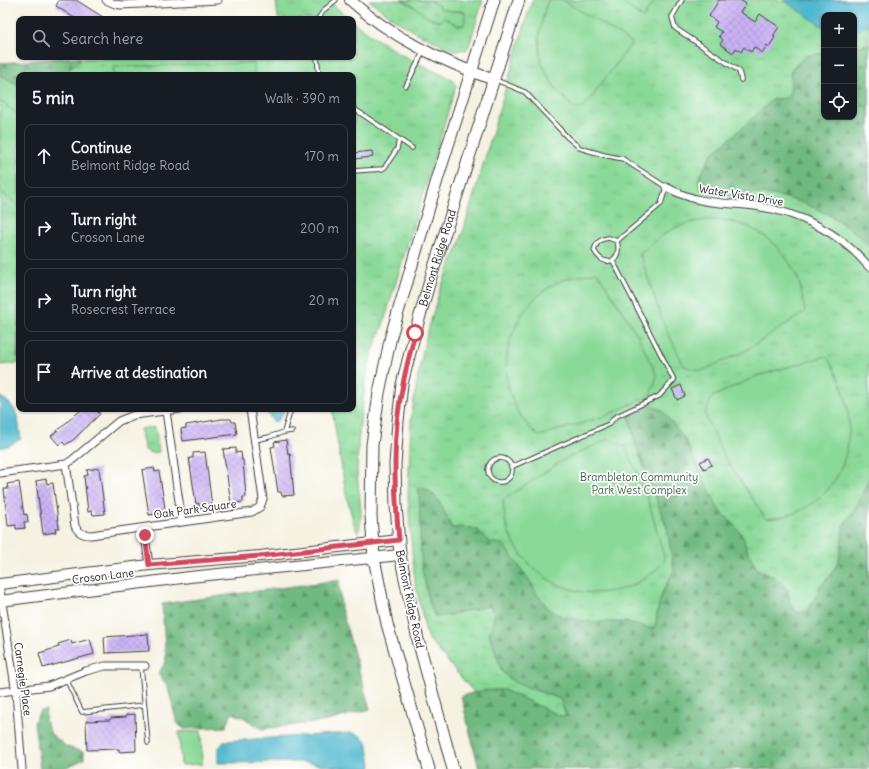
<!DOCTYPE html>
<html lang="en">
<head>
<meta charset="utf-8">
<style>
  :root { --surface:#171b24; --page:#20242c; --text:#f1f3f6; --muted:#9ea1a6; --line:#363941 }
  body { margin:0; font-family:Delius,sans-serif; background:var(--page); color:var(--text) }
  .controls { position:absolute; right:12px; top:12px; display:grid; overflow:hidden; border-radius:8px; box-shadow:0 1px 3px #0004 }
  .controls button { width:36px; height:36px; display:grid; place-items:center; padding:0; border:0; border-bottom:1px solid var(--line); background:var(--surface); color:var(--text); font:20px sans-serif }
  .stop { position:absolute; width:12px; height:12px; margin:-9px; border:3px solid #d1495b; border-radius:50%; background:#fff }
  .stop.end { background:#d1495b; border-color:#fff; box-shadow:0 1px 4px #0008 }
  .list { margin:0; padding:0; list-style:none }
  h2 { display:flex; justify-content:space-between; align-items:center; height:52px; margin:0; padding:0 16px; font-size:17px }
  h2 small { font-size:13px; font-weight:400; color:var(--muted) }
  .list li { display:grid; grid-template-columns:26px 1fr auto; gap:12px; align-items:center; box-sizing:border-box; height:64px; margin:0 8px 8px; padding:0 8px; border:1px solid var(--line); border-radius:8px }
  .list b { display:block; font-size:15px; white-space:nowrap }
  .list p { margin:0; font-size:13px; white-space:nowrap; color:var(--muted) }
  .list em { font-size:13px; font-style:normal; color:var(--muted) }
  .icon { flex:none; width:22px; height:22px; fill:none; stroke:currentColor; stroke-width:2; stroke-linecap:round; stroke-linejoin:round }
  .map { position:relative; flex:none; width:869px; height:769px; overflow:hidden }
  .search { position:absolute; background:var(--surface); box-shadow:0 1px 3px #0004; left:16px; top:16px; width:340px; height:44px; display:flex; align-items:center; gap:10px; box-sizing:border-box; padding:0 14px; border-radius:8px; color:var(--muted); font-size:15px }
  .panel { position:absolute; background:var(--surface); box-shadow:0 1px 3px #0004; left:16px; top:72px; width:340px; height:340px; border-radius:8px }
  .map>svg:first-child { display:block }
</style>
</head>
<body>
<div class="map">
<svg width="869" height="769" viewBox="0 0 869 769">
  <defs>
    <pattern id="grass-tufts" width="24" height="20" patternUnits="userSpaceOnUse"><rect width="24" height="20" fill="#8ad998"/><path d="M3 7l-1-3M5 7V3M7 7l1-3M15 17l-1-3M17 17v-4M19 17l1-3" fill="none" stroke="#76ba82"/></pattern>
    <pattern id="forest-firs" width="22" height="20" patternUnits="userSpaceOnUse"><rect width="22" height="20" fill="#6fb980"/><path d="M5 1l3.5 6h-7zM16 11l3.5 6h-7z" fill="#5a9668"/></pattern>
    <pattern id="wetland-marsh" width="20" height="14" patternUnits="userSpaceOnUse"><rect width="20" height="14" fill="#8ad998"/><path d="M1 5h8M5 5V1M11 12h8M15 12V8" fill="none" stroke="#76ba82"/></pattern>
    <pattern id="building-cross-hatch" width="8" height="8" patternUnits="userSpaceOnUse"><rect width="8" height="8" fill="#c9b2f4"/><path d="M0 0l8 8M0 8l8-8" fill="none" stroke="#ac98d1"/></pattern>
  </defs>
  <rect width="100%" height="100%" fill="#fff"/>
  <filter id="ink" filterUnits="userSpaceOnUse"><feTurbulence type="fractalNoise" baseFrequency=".025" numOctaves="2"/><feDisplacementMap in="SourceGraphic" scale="8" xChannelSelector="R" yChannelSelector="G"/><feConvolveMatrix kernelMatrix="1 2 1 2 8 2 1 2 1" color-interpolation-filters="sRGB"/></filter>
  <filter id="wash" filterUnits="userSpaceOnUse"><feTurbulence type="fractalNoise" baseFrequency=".012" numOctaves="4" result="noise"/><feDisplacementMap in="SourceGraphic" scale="16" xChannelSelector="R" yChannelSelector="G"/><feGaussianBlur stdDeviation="0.9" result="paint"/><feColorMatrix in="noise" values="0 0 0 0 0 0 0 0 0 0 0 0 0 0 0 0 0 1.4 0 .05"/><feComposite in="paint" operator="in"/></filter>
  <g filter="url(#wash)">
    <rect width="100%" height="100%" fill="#f6f2e2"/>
    <path fill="url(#grass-tufts)" stroke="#537a5a" fill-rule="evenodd" d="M276,0H328L349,19H278Z
      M369,0H483L469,46L465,51L463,49L458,51L450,49L417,33L394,19Z
      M532,0H869V769H539L427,637L415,582L411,541L408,497L411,419L417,381L424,345L440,289L459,245ZM824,15H854V117H824Z
      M353,22C384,46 416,64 452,79L456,86L382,328C378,339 373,349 370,360C362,395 358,433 357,469C357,489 365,513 358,533L355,528L346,494L332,409H353V75H19V363L0,365V63L126,57H353Z
      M155,427L159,452L151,453L145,450L140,429Z"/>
    <path fill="url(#forest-firs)" stroke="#466a4e" d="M869,44V245C841,218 802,197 763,194C749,192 738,196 726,196C718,196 710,194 702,191L698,180L711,155L742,128L773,99L788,98L791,87L790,73L794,67L806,56L824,53V117H854V47Z
      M80,57L79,62L62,75H19V85L0,75V63Z
      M19,247V359L17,356Z
      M646,404L662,410L684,438L719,510L732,522L743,536L746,548L757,569L776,578L788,590L790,604L798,613L807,611L813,601L820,586L831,575L839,560L842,540L843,526L859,502L869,478V769H479L461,696L484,690H504L558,715L566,716L560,699L515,683L502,672L489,633L493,622L495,614L489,606L439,617L434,616L429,601L421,564L419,487C438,490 444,513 452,528C473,527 476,525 489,542L503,544L530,581L536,593L549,609L562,617L590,622H626L653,629L656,624L657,613L662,593L674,570L667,528L635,443L629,415Z
      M339,580L341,608L370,709L328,721L262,729L243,717L232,713L226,727L184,729L177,723L168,688L158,674L166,661L162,604Z
      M46,710L45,720L51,734L67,747L84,752V759L63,769H40L34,722L40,711Z"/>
    <path fill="url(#wetland-marsh)" stroke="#537a5a" d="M402,0H430L442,9L451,11H461L465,13V21L463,25H457L444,17L441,21C427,20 424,13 413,6C410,4 406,2 402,0Z"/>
    <path fill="#8ad998" stroke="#537a5a" d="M549,0H563L632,43L583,108H573L553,85L541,62L539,35L546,5Z
      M619,0H655L643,18Z
      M254,63V75H114L113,67Z
      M0,101L19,115V206L0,191Z
      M705,220C715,220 724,220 733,222C764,229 788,253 799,282C802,291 803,302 805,312L745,351L701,371L684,366L663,322L640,254C664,233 673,225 705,220Z
      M597,272L637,334L657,376L650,395L606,416L538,436C527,425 517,414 512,399C496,356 515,305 556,283C568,277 583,275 597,272Z
      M826,356C869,415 853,513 766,519L725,458L705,415L712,397L757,376Z
      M608,439L625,446L645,489L665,560C659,567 652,574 644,579C601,605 548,593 520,552C514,544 510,536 507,527C504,518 504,509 503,500L562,461Z
      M201,731L202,764L181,765L179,732Z"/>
    <path fill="#50b8ce" stroke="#366a75" d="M783,0H869V25L854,32V15H824V27Z
      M0,397C19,406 18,421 21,439L8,446L0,448Z
      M267,409H285L279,420L273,422L268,414Z
      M350,733C359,734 362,736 368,743C367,752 373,761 370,769H350L302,762L218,763V748L222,745L224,741Z"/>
    <g id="blocks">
      <path fill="url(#building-cross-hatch)" d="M59,0H76L106,19H76L56,6Z
        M719,0H740L746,4L740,12L755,22L760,14L779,27L773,36L775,37L769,47L767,45L762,53L754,47L751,52L744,47L741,52L736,48L733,53L720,44L723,40L719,36L722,32L714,27L717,22L709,16Z
        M372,151L373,157L354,159L353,153Z
        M681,385L685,396L677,400L672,389Z
        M82,409H95L100,414L73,440L65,445L63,442L59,445L51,436Z
        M222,419H231L232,422H235L237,434L183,441L181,429L186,428V425Z
        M286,440L288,454L290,453L294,495L282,496L281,492H278L271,447L275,446L274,442Z
        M236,448V453L241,452L242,460H243L246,497H243V502L231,503L223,449Z
        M205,452L212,506L199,508V503L196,504L189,458H193V453Z
        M708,458L712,465L704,469L700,462Z
        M99,468L105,514L93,515L92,511L88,512L84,476L88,475L87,470Z
        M154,468L155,472L159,471L165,508L161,509V513L149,515L142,470Z
        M46,479L47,484L53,483L59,528H55L56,532L43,534L36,481Z
        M19,482L24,515L27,514L28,522H24L25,528L16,529V525L8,526L4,489H8L7,484Z
        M148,634L149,651L105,653L104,637Z
        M90,639L94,654L43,668L39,653L59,647L58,644L71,640L72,644Z
        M135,714L136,751L119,752V749L87,750L86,721L110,720L111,718L126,717V715Z"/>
    </g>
  </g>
  <g filter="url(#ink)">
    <use href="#blocks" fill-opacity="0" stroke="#3d3c3a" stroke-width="1"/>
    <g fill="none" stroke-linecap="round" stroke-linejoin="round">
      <defs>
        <path id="service" d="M682,0L672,17L675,28L739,71L741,80
          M318,19L324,10L336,0
          M317,57L319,75
          M496,80L525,92L568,138L580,148L604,155L623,159L666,187L661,204L617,241
          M406,86L423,52
          M353,108L412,148
          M353,171L382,169L385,167L397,149L399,140
          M609,238L617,241C623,261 604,270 594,250C597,242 600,239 609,238Z
          M284,432L292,431
          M255,440L269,437L284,432L291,409
          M488 470a12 12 0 1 1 24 0a12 12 0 1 1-24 0Z
          M511,467L609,424L615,417L659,396L674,380L613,261
          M141,666L148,743
          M66,679L82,712L144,705"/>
        <path id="minor" d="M106,0L115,4L121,5L218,0
          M666,187C699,205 721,202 755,206C799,212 841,233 869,267
          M166,411L182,522
          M66,464L75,526C78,533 83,535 91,535L252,512L260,507L263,499L250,409
          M0,473L66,464L71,461L119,421L134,415L180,409
          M144,528L149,565
          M0,590L16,693L22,769
          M0,692L49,686L86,671L105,666H145"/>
        <path id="secondary" d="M350,0C392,38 442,61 494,80
          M0,584L149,565L260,556L399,540
          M0,601L190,577L400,555"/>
        <g id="primary">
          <path d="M429,769L387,624L374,558L371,516L372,445L379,393L391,336L438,177L494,0"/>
          <path id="s1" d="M453,769L418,640L400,555L396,506L395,464L398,421L402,384L415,333L431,277L519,0"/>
        </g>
      </defs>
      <use href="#service" stroke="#3d3c3a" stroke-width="5.5"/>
      <use href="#minor" stroke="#3d3c3a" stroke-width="9"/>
      <use href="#secondary" stroke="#3d3c3a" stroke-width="12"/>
      <use href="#primary" stroke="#3d3c3a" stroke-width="13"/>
      <use href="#service" stroke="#fff" stroke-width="3.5"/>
      <use href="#minor" stroke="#fff" stroke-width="7"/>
      <use href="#secondary" stroke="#fff" stroke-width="10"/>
      <use href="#primary" stroke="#fff" stroke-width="11"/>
    </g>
  </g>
  <g fill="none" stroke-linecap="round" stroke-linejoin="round" filter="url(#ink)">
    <path stroke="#d1495b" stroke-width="5" d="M145,535L149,565L260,556L399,540C394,488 392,435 403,384C406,367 411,350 415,333"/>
  </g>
  <g text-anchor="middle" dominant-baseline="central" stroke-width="3.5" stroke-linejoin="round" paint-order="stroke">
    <g font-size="11" fill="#1c1c1c" stroke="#fff">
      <text transform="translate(741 195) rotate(9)">Water Vista Drive</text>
      <text stroke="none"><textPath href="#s1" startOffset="523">Belmont Ridge Road</textPath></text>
      <text transform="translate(195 509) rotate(-8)">Oak Park Square</text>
      <text transform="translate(103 576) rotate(-7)">Croson Lane</text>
      <text transform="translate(410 599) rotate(78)">Belmont Ridge Road</text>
      <text transform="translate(23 679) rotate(82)">Carnegie Place</text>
    </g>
    <g font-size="11" fill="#425e47" stroke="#fff">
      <text x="639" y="477">Brambleton Community<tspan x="639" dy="13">Park West Complex</tspan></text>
    </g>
  </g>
</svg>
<div class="controls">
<button>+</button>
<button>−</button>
<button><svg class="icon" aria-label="locate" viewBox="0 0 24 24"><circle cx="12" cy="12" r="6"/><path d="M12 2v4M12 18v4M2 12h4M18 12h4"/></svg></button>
</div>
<div class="stop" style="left:415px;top:333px"></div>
<div class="stop end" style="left:145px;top:535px"></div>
<div class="search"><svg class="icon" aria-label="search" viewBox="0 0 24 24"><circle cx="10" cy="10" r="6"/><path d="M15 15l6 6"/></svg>Search here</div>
<section class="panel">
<h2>5 min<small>Walk · 390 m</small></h2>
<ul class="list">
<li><svg class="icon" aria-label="ahead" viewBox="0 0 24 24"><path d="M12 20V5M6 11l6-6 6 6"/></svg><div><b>Continue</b><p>Belmont Ridge Road</p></div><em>170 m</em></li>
<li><svg class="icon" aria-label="right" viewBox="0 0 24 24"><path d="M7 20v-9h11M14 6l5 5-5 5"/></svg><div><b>Turn right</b><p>Croson Lane</p></div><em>200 m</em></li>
<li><svg class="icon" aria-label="right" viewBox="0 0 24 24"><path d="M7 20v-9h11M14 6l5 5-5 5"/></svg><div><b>Turn right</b><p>Rosecrest Terrace</p></div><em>20 m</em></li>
<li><svg class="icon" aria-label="arrive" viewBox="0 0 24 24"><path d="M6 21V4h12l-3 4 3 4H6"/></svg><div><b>Arrive at destination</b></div></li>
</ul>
</section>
</div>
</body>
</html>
